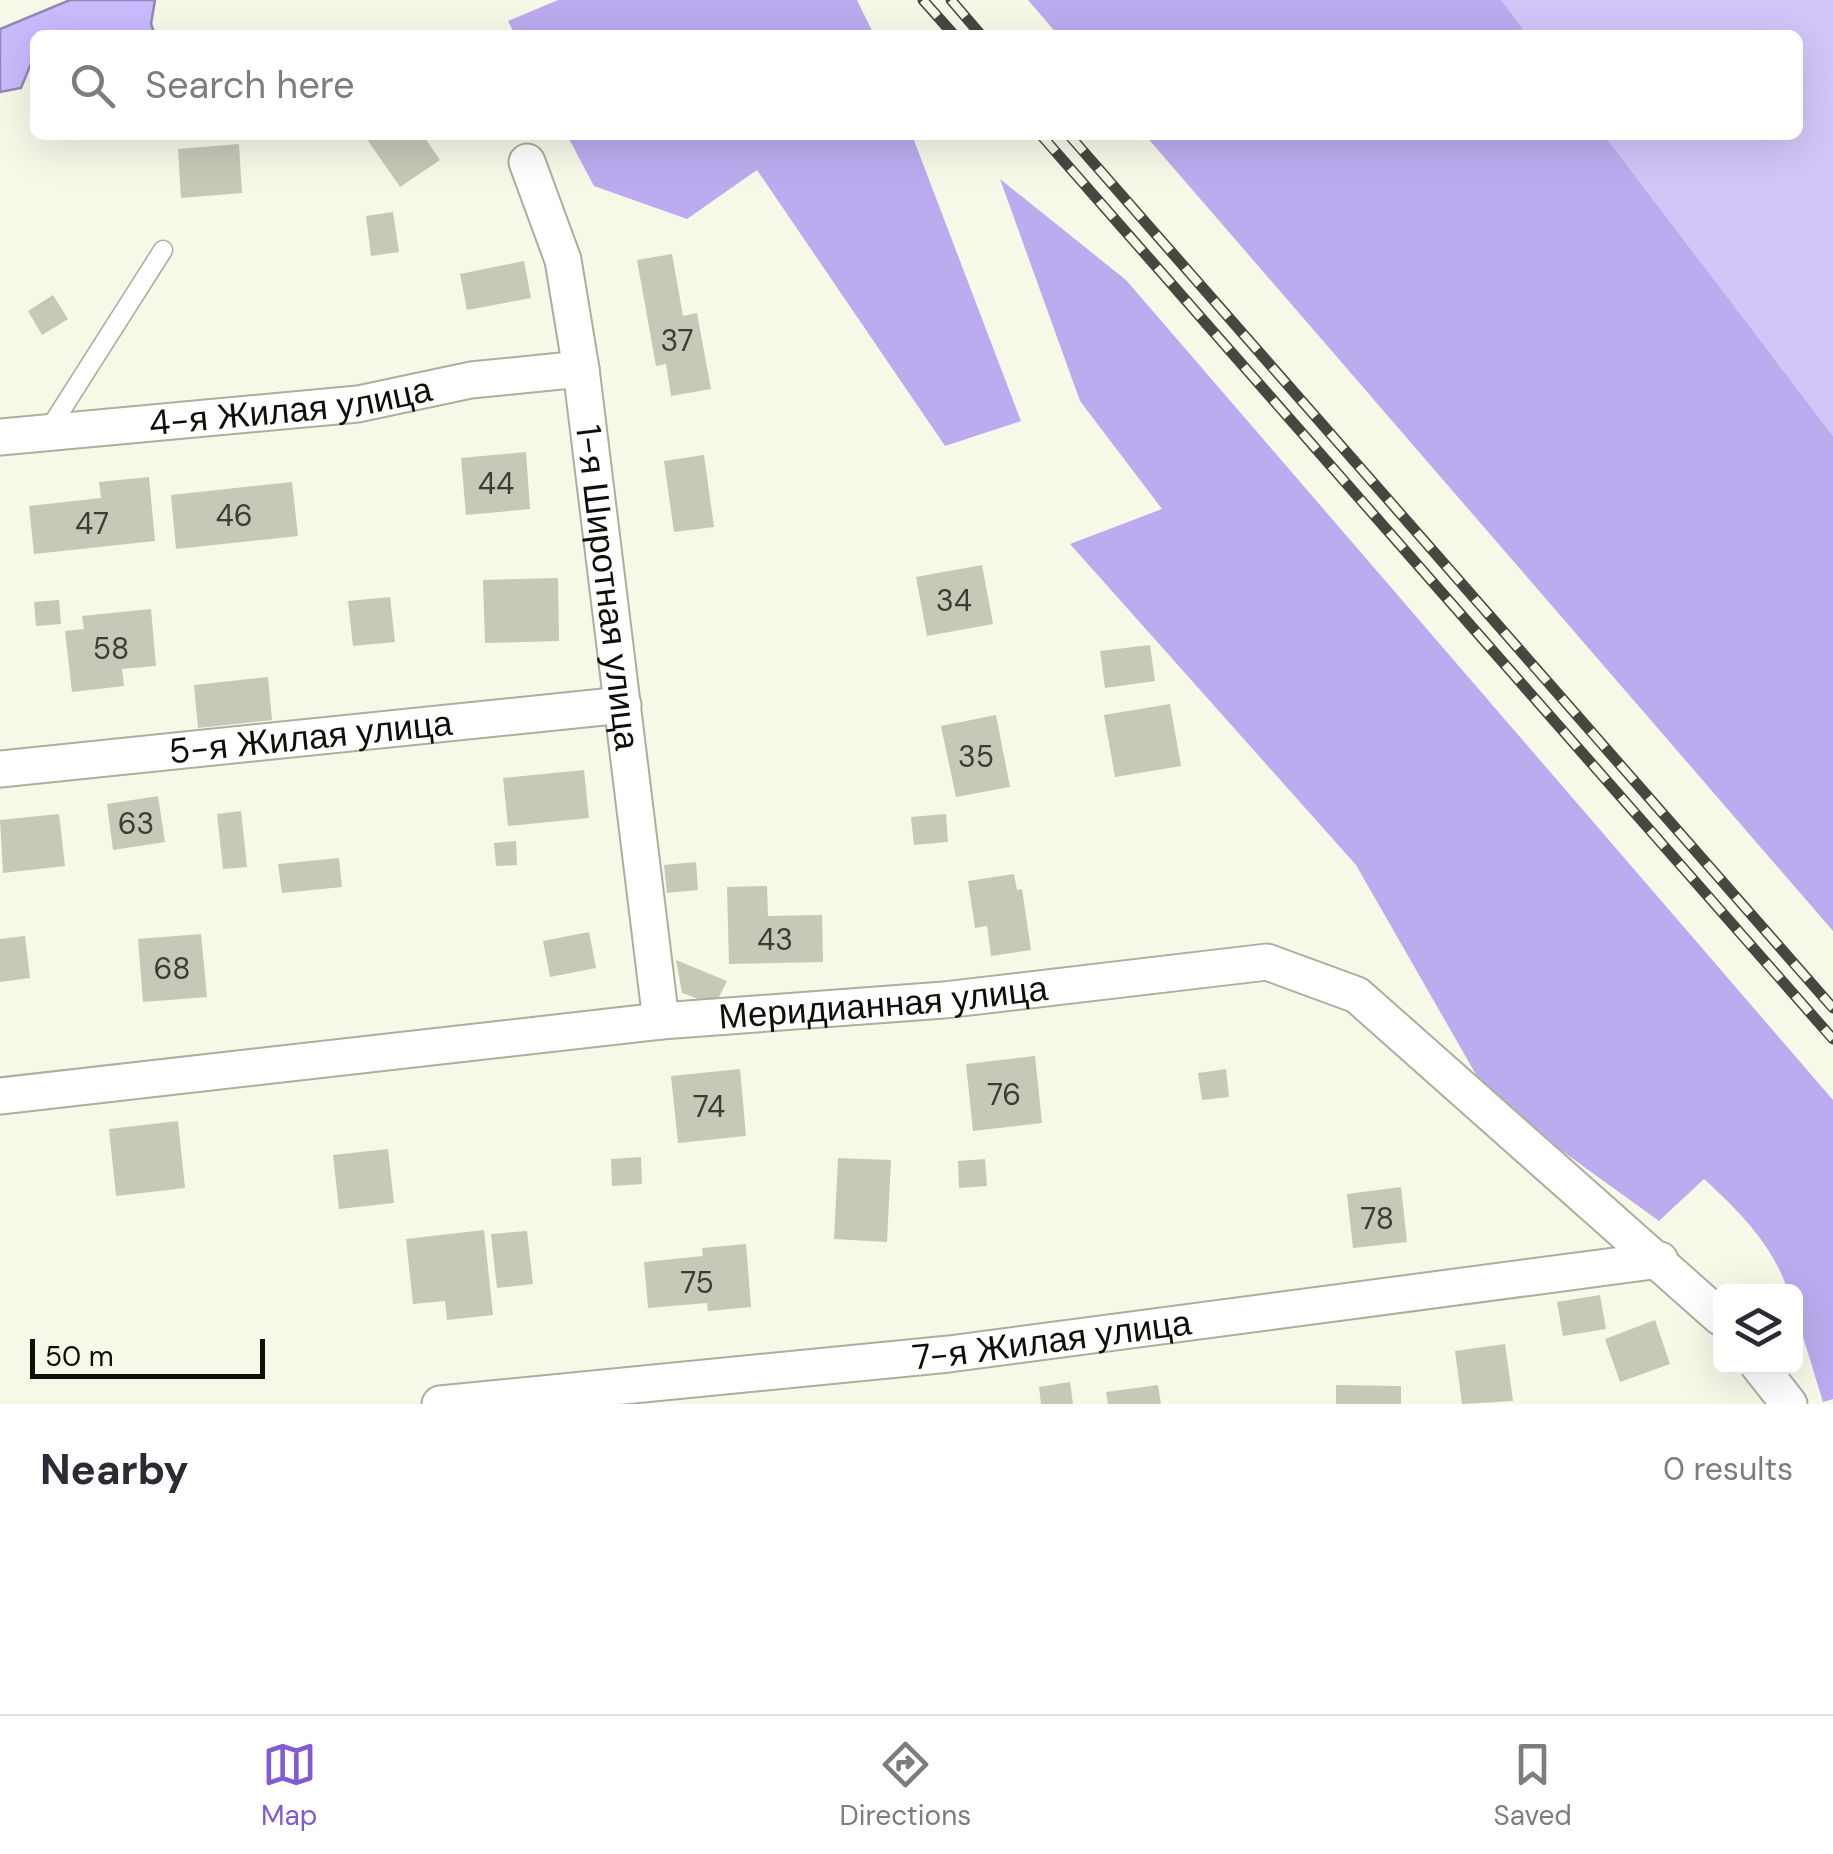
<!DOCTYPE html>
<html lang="en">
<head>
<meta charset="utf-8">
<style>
  :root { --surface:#fff; --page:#f7f7f7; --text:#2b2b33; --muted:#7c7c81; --line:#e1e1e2; --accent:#815ad4 }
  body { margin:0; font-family:"DM Sans",sans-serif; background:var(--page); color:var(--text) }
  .controls { position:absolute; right:30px; bottom:30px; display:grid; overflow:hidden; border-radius:15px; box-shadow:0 10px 40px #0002 }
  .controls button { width:90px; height:90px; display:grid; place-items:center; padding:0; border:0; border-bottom:2px solid var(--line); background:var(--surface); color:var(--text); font:50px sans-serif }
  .scale { position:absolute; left:30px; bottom:25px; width:235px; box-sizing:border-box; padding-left:10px; border:5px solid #0f0f0a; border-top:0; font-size:28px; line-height:35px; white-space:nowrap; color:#0f0f0a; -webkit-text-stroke:8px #f6f9e8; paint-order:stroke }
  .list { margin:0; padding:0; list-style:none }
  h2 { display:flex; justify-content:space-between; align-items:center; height:130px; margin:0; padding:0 40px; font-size:42px }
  h2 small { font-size:32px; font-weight:400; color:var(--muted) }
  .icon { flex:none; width:55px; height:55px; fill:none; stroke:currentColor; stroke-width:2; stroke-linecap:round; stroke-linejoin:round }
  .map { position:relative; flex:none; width:1833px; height:1404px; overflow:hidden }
  .search { position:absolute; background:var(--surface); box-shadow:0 10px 40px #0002; left:30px; right:30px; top:30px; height:110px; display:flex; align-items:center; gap:25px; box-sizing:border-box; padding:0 35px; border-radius:15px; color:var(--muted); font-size:38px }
  .sheet { height:310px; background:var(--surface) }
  nav { display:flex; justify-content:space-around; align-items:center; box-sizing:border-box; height:140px; border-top:2px solid var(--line); background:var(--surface); font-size:28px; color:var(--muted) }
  nav a { display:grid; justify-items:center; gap:5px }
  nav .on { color:var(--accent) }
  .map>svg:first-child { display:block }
</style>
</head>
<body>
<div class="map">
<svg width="1833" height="1404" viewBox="0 0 1833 1404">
  <rect width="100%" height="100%" fill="#f6f9e8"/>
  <path fill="#d1c6f7" d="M1501,0H1833V436L1604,135H1798V35H1528Z"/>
  <path fill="#bcacef" d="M558,0H857L874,35H515L508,21Z
    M1028,0H1501L1528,35H1058Z
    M567,135H912L1021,421L945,446L757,170L687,219L594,186Z
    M1145,135H1604L1833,436V931Z
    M1000,179L1126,280L1833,1100V1399L1823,1402L1796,1314V1292L1788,1291C1773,1245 1739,1211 1704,1179L1659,1221L1490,1099L1356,865L1070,544L1162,509L1080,401Z"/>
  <path fill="#cabafe" stroke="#9287b5" stroke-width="2.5" d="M70,0H155L151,24L155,35L68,31L62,35H35V54L21,88L0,92V29Z"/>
  <path fill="#c6c8b8" d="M364,135H423L440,160L400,187Z
    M239,144L242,193L181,198L178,149Z
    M393,212L399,252L371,256L366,216Z
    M672,254L683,316L697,313L711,389L671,396L666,364L656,366L637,260Z
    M524,261L531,298L467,310L460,274Z
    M53,295L68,319L42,335L28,311Z
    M526,452L530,509L466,515L461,458Z
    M704,455L714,527L674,532L664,461Z
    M149,477L155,541L34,554L29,506L101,498L99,482Z
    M292,482L298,536L176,549L171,495Z
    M982,565L993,624L927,636L916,577Z
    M558,578L559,641L485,643L483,580Z
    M390,597L395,642L353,646L348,601Z
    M59,600L61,624L36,626L34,602Z
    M151,609L156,666L122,669L124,686L72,692L65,631L84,629L82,616Z
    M1150,645L1155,681L1105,688L1100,651Z
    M268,677L272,720L198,728L194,685Z
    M1170,704L1181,766L1115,777L1104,715Z
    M996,715L1010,787L956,797L941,726Z
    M584,770L589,818L508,826L503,778Z
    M158,796L165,842L113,850L107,804Z
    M241,811L247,867L223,869L217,814Z
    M59,814L65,866L3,873L0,820Z
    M946,814L948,842L914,845L911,817Z
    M516,841L517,865L496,866L494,843Z
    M339,858L342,887L282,893L278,864Z
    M696,862L698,890L667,893L664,865Z
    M1014,874L1017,890L1022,889L1031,950L991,956L987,926L975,928L968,881Z
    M767,886L768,916L822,915L823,962L729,964L727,887Z
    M589,932L596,968L550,977L543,941Z
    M201,934L207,997L143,1002L138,939Z
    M25,936L30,978L0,982V939Z
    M676,960L727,981L715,1005L682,993Z
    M1035,1056L1042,1123L973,1131L966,1064Z
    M740,1069L746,1136L678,1143L671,1076Z
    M1226,1069L1229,1097L1202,1100L1198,1073Z
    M178,1121L185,1188L116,1196L109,1129Z
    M388,1149L394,1203L339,1209L333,1155Z
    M641,1157L642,1184L612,1186L611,1159Z
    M838,1158L891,1160L887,1242L834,1239Z
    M985,1159L987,1186L959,1188L958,1161Z
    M1401,1187L1407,1242L1353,1248L1347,1194Z
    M484,1230L493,1315L447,1320L445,1301L413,1304L406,1239Z
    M527,1231L533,1284L497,1288L491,1234Z
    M746,1244L751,1307L708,1311L707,1303L648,1308L644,1262L703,1256L702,1248Z
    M1600,1295L1606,1329L1563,1336L1557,1302Z
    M1655,1320L1670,1364L1620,1382L1605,1339Z
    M1505,1344L1513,1401L1462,1404L1455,1351Z
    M1070,1382L1073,1404H1041L1039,1387Z
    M1158,1385L1161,1404H1108L1106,1392Z
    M1336,1385L1401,1386V1404H1336Z"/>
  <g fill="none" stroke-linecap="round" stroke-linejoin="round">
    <defs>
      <path id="service" d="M48,431L163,250"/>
      <g id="minor">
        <path id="s1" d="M527,162L563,260L581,369L661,1021"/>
        <path id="s2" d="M0,437L358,404L471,380L581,369"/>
        <path id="s3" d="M0,769L623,705"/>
        <path id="s4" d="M0,1096L661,1021L944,1000L1267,962L1357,995L1720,1317"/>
        <path d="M1759,1366L1789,1404"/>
        <path id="s5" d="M440,1404L949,1354L1660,1260"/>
      </g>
    </defs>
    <use href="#service" stroke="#acae9e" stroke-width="21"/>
    <use href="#minor" stroke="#acae9e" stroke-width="39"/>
    <use href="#service" stroke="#fff" stroke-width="18"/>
    <use href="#minor" stroke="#fff" stroke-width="35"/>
    <defs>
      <path id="rail" d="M923,0L954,35
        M951,0L981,35
        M1041,135L1833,1039
        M1069,135L1833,1008"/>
    </defs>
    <use href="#rail" stroke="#46473f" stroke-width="11"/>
    <use href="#rail" stroke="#f6f9e8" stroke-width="8" stroke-dasharray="22" stroke-linecap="butt"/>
  </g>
  <g text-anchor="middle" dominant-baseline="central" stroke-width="8" stroke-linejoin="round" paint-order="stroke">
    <g font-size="30" fill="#3d3d36">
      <text x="677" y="340">37</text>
      <text x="496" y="483">44</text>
      <text x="234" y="515">46</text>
      <text x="92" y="523">47</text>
      <text x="954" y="600">34</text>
      <text x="111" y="648">58</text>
      <text x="976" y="756">35</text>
      <text x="136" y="823">63</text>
      <text x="775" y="939">43</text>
      <text x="172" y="968">68</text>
      <text x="1004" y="1094">76</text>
      <text x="709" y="1106">74</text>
      <text x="1377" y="1218">78</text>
      <text x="697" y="1282">75</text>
    </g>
    <g font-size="35" fill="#0f0f0a" stroke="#f6f9e8">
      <text stroke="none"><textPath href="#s2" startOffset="292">4-я Жилая улица</textPath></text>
      <text stroke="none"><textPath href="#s1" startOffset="435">1-я Широтная улица</textPath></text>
      <text stroke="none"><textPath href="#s3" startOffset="312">5-я Жилая улица</textPath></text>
      <text stroke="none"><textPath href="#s4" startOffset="888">Меридианная улица</textPath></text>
      <text stroke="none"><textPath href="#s5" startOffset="615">7-я Жилая улица</textPath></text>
    </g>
  </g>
</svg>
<div class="controls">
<button><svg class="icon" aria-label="layers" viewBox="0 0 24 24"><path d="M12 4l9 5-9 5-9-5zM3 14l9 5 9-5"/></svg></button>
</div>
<div class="scale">50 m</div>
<div class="search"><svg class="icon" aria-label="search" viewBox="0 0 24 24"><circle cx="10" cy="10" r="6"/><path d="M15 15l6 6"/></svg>Search here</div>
</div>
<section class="sheet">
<h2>Nearby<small>0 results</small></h2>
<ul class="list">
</ul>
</section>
<nav>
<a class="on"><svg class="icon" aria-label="map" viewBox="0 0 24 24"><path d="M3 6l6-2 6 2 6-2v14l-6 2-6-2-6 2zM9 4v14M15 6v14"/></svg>Map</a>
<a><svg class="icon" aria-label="directions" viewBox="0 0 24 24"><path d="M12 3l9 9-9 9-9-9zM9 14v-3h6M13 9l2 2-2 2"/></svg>Directions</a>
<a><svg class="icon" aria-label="saved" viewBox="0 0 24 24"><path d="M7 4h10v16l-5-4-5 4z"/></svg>Saved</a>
</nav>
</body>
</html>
